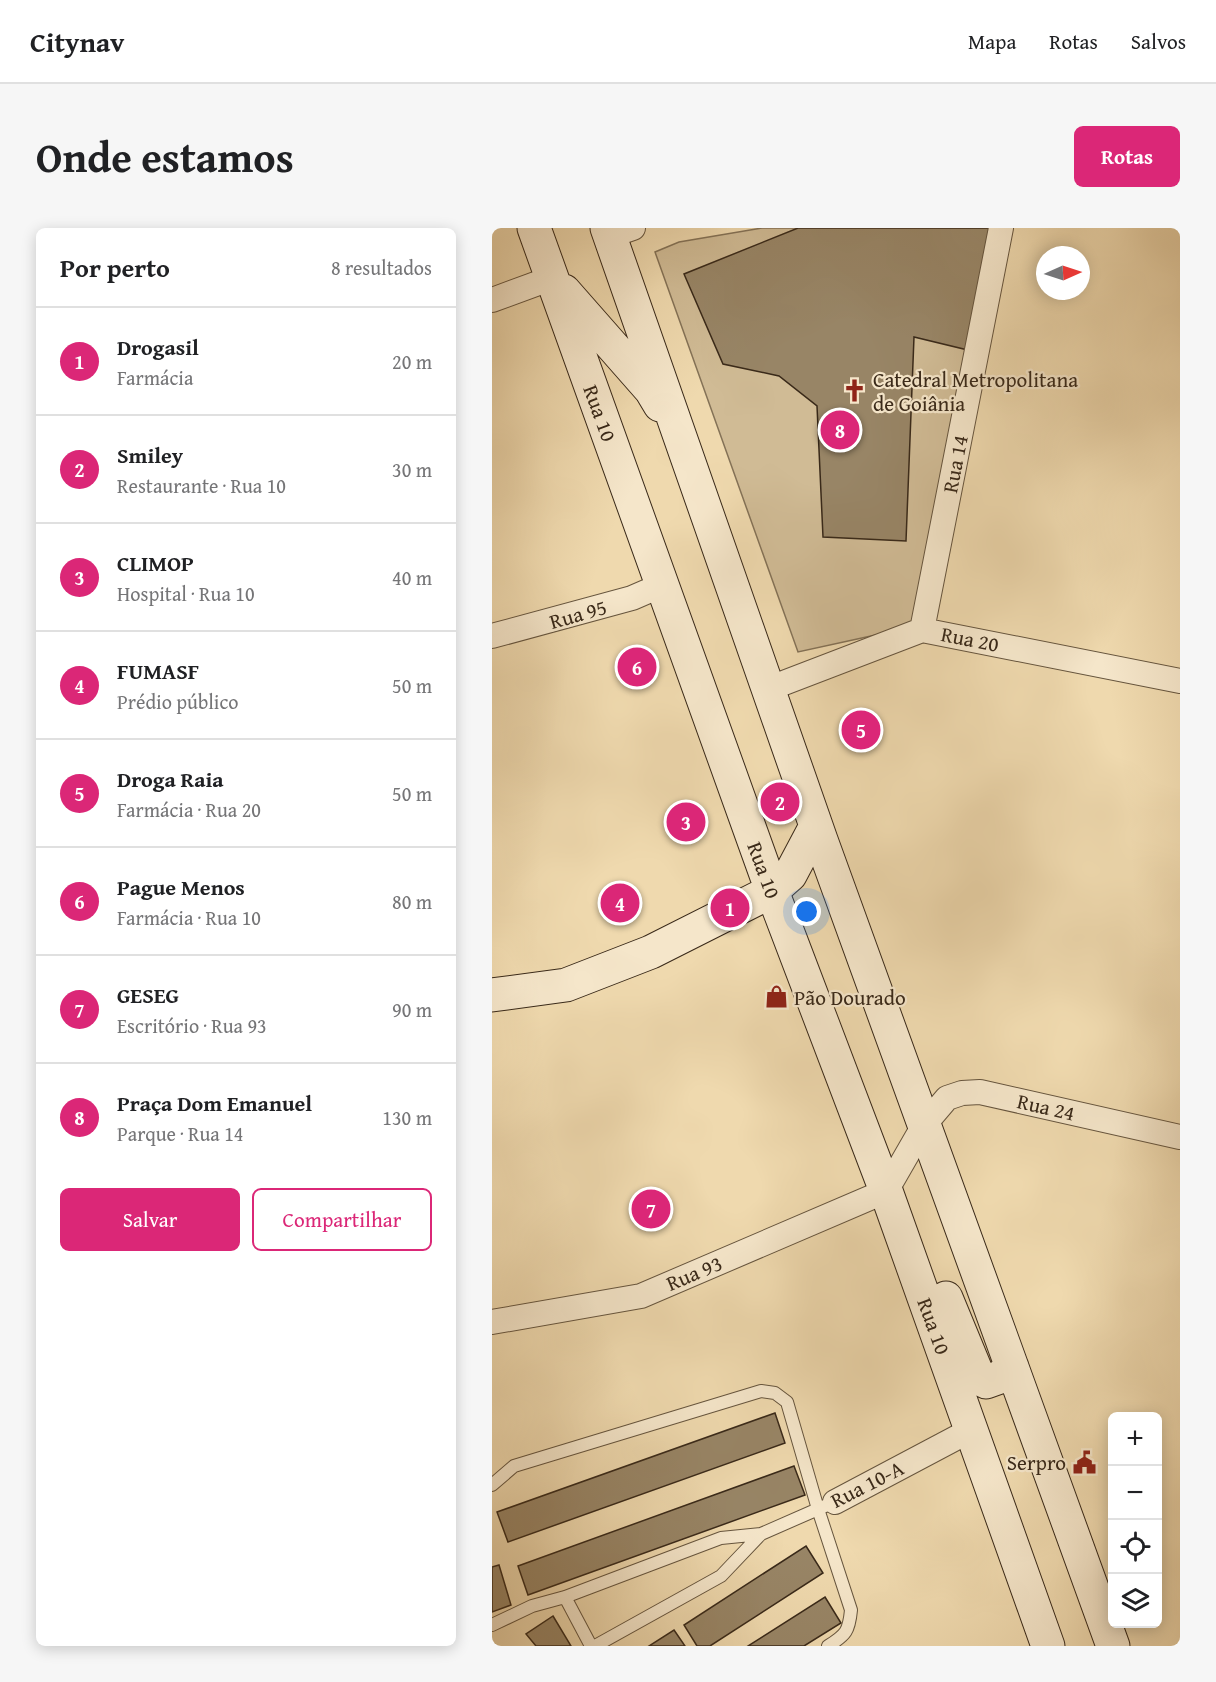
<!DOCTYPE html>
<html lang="pt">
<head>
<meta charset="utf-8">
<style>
  :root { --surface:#fff; --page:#f6f6f6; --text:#202124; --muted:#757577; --line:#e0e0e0; --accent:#db2777 }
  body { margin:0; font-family:"Gentium Book Plus",serif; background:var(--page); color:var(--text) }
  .controls { position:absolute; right:18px; bottom:18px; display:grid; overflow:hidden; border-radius:9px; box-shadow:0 3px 15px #0003 }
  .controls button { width:54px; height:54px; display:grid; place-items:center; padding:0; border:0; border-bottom:2px solid var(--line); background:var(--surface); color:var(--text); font:30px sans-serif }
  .compass { position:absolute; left:544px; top:18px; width:54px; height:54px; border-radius:50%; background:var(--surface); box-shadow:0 3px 15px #0003; rotate:87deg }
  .you { position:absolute; left:315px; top:684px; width:21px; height:21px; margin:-15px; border:4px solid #fff; border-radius:50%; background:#1a73e8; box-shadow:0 0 0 9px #1a73e833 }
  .badge { display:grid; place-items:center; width:39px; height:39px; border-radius:50%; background:var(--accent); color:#fff; font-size:20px; font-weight:700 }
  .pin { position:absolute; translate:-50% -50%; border:3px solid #fff; box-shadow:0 2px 6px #0006 }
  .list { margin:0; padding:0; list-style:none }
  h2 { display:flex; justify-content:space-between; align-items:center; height:78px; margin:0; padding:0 24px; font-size:26px }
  h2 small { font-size:20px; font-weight:400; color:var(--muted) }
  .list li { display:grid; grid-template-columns:39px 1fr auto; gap:18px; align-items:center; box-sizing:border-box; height:108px; padding:0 24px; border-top:2px solid var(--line) }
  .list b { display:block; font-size:22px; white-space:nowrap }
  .list p { margin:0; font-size:20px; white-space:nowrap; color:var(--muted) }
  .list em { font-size:20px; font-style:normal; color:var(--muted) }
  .actions { display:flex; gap:12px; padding:18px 24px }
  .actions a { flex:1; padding:14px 0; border:2px solid var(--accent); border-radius:9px; text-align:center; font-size:21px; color:var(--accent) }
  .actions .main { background:var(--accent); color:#fff }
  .icon { flex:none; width:33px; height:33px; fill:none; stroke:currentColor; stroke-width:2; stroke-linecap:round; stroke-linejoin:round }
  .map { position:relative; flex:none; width:688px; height:1418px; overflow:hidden; border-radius:9px }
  header { display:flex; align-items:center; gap:36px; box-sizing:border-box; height:84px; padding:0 30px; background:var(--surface); border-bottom:2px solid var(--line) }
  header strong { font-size:28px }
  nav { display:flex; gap:33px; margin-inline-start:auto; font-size:21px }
  .intro { display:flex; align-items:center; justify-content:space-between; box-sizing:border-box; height:144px; padding:0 36px }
  h1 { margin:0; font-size:42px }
  .button { padding:15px 27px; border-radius:9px; background:var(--accent); color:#fff; font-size:21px; font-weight:700 }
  main { display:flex; gap:36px; padding:0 36px }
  aside { flex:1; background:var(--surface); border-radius:9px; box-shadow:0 3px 15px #0003 }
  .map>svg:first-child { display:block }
</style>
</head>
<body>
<header>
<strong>Citynav</strong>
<nav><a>Mapa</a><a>Rotas</a><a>Salvos</a></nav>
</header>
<div class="intro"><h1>Onde estamos</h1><a class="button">Rotas</a></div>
<main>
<aside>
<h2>Por perto<small>8 resultados</small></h2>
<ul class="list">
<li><span class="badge">1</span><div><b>Drogasil</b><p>Farmácia</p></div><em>20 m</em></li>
<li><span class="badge">2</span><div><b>Smiley</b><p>Restaurante · Rua 10</p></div><em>30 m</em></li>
<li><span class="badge">3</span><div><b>CLIMOP</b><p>Hospital · Rua 10</p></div><em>40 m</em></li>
<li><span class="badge">4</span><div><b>FUMASF</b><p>Prédio público</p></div><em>50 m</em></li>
<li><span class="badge">5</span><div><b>Droga Raia</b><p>Farmácia · Rua 20</p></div><em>50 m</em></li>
<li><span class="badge">6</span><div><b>Pague Menos</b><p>Farmácia · Rua 10</p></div><em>80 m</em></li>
<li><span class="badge">7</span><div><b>GESEG</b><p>Escritório · Rua 93</p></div><em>90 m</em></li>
<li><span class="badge">8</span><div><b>Praça Dom Emanuel</b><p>Parque · Rua 14</p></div><em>130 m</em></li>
</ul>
<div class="actions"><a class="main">Salvar</a><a>Compartilhar</a></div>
</aside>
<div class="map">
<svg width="688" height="1418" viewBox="0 0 688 1418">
  <rect width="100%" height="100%" fill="#efd9ae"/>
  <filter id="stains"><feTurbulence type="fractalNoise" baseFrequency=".00333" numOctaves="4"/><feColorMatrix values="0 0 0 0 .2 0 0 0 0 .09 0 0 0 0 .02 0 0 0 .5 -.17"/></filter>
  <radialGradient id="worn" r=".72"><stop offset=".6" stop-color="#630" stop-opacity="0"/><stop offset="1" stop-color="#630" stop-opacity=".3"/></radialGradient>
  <path fill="#d0bb95" stroke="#847257" stroke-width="1.5" d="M270,0H499L420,399L306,424L163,24L187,14Z"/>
  <path fill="#988566" stroke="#392919" stroke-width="1.5" d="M306,0H506L480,123L422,109L414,313L331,309L325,178L287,148L231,136L192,46Z
    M283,1185L293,1215L16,1314L5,1284Z
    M302,1238L313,1267L36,1367L26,1338Z
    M314,1318L331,1345L218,1418H205L192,1397Z
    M7,1337L19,1377L0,1384V1339Z
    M333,1369L349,1395L312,1418H256Z
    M61,1388L79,1418H44L34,1406Z
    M182,1402L193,1418H157Z"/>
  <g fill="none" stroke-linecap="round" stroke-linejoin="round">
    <defs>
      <path id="service" d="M0,1257L22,1238L269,1163L283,1165L295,1174L326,1281L359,1382C357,1403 354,1407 336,1418
        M73,1369L99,1418
        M0,1397L40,1378L73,1369L229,1310L269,1306L333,1278
        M103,1418L229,1348L269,1306"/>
      <path id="minor" d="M118,8L141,0
        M0,72L60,50
        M430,402L509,0
        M0,408L140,370L170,357
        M276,461L430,402L688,453
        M0,1094L149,1068L394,963L432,897L455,870L470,865L488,864L688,909
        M343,1274L479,1202"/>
      <path id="secondary" d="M42,0L280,663L394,963L556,1418
        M115,0L329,612L621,1418
        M72,63L159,162L168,177
        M0,767L74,757L159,724L280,663L298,647L324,598
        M454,1070L487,1150L494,1154L508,1149L520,1139"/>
    </defs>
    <use href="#service" stroke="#66553e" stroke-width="14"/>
    <use href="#minor" stroke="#66553e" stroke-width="26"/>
    <use href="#secondary" stroke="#392919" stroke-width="35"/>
    <use href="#service" stroke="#f5e6ca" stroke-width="12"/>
    <use href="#minor" stroke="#f5e6ca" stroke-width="24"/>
    <use href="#secondary" stroke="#f5e6ca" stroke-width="33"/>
  </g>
  <defs>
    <symbol id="church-bare" viewBox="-9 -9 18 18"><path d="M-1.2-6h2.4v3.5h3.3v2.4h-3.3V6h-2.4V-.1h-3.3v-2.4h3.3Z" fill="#8f2418" stroke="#f5e6ca" stroke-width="2.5" paint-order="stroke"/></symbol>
    <symbol id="shop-bare" viewBox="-9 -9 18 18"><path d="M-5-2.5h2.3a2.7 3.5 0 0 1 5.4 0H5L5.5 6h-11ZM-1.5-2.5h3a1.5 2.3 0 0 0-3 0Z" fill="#8f2418" stroke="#f5e6ca" stroke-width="2.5" paint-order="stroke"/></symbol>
    <symbol id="civic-bare" viewBox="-9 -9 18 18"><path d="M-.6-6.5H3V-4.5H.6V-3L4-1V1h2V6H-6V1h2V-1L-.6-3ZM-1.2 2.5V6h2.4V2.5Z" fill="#8f2418" stroke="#f5e6ca" stroke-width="2.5" paint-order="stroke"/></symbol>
  </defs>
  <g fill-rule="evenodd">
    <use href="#church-bare" x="346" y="146" width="33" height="33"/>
    <use href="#shop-bare" x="268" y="752" width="33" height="33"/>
    <use href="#civic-bare" x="576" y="1218" width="33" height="33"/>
  </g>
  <g text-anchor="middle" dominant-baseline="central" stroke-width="4.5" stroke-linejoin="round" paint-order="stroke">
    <g font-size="21" fill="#392919" stroke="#f5e6ca" text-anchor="start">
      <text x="381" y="151">Catedral Metropolitana<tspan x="381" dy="24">de Goiânia</tspan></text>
      <text x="302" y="769">Pão Dourado</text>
      <text x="574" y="1234" text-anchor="end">Serpro</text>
    </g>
    <g font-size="21" fill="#392919" stroke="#f5e6ca">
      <text transform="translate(108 185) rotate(70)">Rua 10</text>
      <text transform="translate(463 236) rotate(-79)">Rua 14</text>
      <text transform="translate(86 386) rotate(-16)">Rua 95</text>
      <text transform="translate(478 411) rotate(11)">Rua 20</text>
      <text transform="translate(272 642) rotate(70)">Rua 10</text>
      <text transform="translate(554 879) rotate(13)">Rua 24</text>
      <text transform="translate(202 1045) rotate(-23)">Rua 93</text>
      <text transform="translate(442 1098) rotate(70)">Rua 10</text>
      <text transform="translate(375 1256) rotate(-27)">Rua 10-A</text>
    </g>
  </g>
  <rect width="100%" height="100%" filter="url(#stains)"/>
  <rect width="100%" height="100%" fill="url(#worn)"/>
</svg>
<div class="controls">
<button>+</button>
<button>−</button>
<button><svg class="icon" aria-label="locate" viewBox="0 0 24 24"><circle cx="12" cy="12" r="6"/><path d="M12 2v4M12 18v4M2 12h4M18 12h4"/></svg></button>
<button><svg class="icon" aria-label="layers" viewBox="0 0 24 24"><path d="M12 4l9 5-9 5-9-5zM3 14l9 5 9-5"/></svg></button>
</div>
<svg class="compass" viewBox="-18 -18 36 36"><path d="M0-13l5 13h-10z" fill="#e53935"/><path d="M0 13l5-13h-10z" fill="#757577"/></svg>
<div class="you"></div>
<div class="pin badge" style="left:238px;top:680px">1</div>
<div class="pin badge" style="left:288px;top:574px">2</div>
<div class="pin badge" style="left:194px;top:594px">3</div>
<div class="pin badge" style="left:128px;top:675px">4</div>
<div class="pin badge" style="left:369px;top:502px">5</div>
<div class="pin badge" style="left:145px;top:439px">6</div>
<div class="pin badge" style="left:159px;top:981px">7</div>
<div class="pin badge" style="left:348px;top:202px">8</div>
</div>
</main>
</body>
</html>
